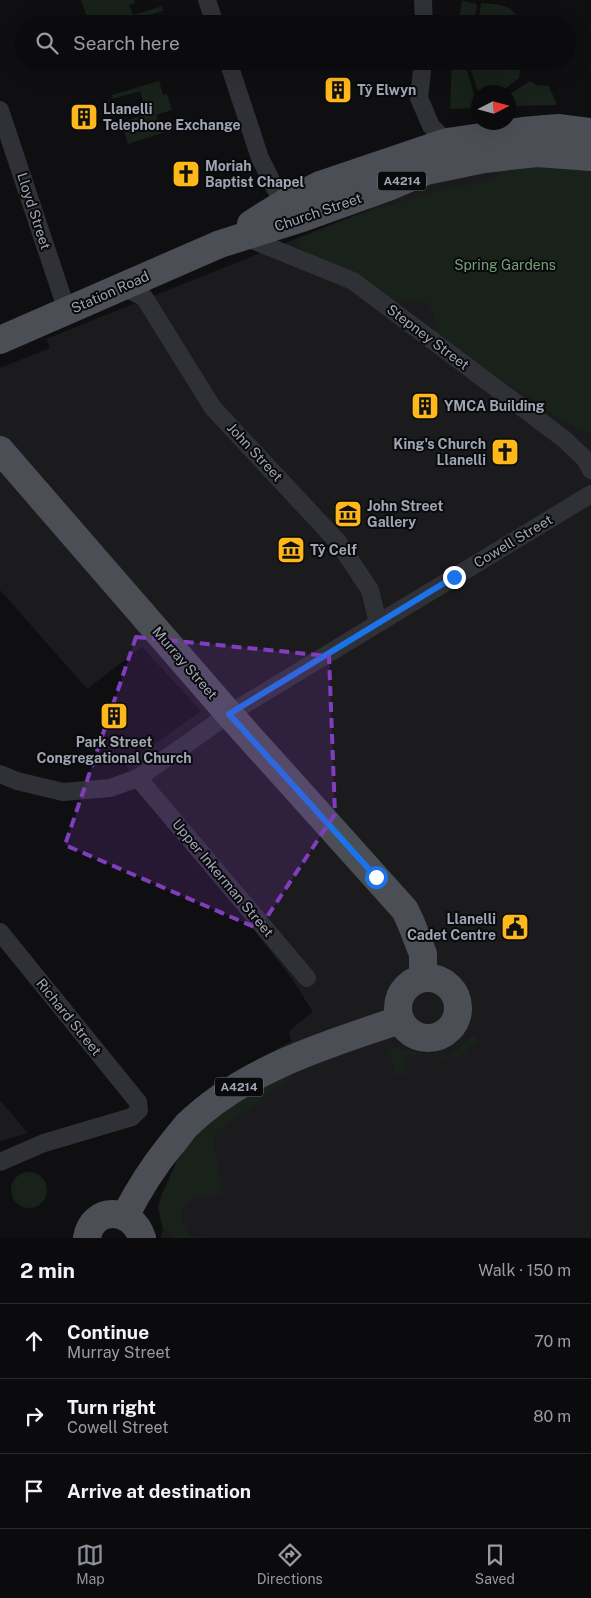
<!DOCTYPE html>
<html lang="en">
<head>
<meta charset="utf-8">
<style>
  :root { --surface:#0b0b0d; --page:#19191b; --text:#f1f3f6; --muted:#9a9b9d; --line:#2b2b2e; --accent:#8c9099 }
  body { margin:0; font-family:"Public Sans",sans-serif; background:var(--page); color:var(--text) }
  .compass { position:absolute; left:471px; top:85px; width:45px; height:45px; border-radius:50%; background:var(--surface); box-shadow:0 5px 20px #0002; rotate:84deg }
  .stop { position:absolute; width:15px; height:15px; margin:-11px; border:4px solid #1a73e8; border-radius:50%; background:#fff }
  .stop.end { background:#1a73e8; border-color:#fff; box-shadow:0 1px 5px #0008 }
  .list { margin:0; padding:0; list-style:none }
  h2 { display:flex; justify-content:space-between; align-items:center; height:65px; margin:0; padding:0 20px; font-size:21px }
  h2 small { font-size:16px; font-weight:400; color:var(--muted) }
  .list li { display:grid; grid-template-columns:32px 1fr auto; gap:15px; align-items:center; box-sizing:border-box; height:75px; padding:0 20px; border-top:1px solid var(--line) }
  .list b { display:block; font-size:19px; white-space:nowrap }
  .list p { margin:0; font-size:16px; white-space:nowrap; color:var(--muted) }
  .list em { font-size:16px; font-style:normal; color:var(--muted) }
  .icon { flex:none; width:28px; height:28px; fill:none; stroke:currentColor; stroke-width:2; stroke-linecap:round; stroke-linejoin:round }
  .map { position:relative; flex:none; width:591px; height:1238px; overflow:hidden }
  .search { position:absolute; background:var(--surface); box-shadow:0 5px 20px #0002; left:15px; right:15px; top:15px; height:55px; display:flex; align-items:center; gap:12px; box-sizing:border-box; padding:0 18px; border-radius:28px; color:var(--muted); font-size:19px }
  .sheet { height:290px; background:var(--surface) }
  nav { display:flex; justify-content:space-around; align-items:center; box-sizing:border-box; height:70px; border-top:1px solid var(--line); background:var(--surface); font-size:14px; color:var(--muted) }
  nav a { display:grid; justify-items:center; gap:2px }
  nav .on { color:var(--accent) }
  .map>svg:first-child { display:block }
</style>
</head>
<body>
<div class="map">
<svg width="591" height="1238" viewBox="0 0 591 1238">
  <rect width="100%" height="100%" fill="#0f0f11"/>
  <path fill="#1b1b1e" d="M591,164V1238H160L163,1229L158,1207L162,1194L182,1150L290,1069L277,1048L292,1041L289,1035L291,1029L313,1012L292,979L125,765L201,711L142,647L87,689L0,590V368L50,348L46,339L462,172Z
    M0,1100L28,1133L0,1141Z"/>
  <path fill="#19211b" d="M81,0H134L135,3L129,5L133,15L162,6L163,11L133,20L134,24H89Z
    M462,1L477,4L474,24H458Z
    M481,3C499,5 513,3 520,24H478Z
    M452,61H467L466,67L475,97H478V108L450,109Z
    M471,61H521L519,78L505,89L478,92L470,67Z
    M159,81L163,95L167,94L172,110L156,115L160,128L177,123L178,128L128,144L121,122L147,114L140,91L113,99L112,95Z
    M531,81L536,85L549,86L557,105L509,106V94Z
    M537,163L591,167V433L562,420L434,335C437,319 435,313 425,301L409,300L393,308L301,252C298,247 299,242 302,237L372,210L458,185H473L497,178L504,168Z
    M473,1035L478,1041L460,1056L441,1059V1056L450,1055Z
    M393,1048L416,1051V1055H405L403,1058L405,1074L395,1076L393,1061L388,1055Z
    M290,1070L294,1078L289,1080L218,1130L213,1136L222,1195C213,1196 202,1195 194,1198C176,1204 182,1224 190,1235L206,1238H175L163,1229L158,1207L162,1194L182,1150L201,1128L242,1096Z
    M11 1190a18 18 0 1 1 36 0a18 18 0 1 1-36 0Z"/>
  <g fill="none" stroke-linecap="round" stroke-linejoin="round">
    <path stroke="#303136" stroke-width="18" d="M207,0L215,24
      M423,0L424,24
      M228,61L260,158L283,204L289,210
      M423,61L419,98L431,126L447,142
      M0,110L67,311
      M245,237L353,281L564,439L585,459L591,470
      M122,287L144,297L213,408L338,542L370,590L378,623
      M0,774L17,781L63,792L110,788L138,778L229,714L591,494
      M138,778L307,978
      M0,932L138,1102L139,1110L132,1117L44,1143L0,1162"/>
    <path stroke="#4c4e55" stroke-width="28" d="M251,224L283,204L320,185L447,142L523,131L558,128L591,132
      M0,340L220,244L299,219L388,187L426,171L484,159L537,153L591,157
      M0,450L229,714L405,910L411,923L423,954V978
      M398 1008a30 30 0 1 1 60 0a30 30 0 1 1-60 0Z
      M125,1216C138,1191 152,1168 170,1146C176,1139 181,1132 187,1125C243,1070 327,1044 400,1020
      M87,1238C92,1206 132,1206 142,1238"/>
  </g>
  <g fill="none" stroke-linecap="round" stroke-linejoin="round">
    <path stroke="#1a73e8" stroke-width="6" d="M376,877L229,714L454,577"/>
  </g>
  <path fill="#803ebd" fill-opacity="0.2" stroke="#803ebd" stroke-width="4" stroke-dasharray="10 6" stroke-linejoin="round" d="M136,637L329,656L335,814L259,929L65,845Z"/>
  <defs>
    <symbol id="building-square" viewBox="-11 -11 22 22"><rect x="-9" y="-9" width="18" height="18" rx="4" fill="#ffb819" stroke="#0a0a0c"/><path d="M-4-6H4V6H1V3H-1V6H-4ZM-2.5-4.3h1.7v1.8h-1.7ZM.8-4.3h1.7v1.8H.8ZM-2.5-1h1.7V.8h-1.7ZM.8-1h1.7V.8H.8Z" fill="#111"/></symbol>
    <symbol id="church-square" viewBox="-11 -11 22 22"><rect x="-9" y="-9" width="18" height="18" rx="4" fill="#ffb819" stroke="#0a0a0c"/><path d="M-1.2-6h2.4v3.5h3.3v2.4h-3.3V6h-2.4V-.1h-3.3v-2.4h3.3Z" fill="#111"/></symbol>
    <symbol id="museum-square" viewBox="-11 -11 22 22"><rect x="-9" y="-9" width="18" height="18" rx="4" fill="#ffb819" stroke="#0a0a0c"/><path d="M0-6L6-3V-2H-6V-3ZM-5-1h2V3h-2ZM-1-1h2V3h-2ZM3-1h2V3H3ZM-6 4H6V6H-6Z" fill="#111"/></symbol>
    <symbol id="civic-square" viewBox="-11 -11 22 22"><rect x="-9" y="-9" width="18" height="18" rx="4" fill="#ffb819" stroke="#0a0a0c"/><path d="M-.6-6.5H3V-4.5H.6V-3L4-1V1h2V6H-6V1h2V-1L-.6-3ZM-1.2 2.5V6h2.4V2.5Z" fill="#111"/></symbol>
  </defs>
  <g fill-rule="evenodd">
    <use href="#building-square" x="322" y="74" width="32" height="32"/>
    <use href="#building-square" x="68" y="101" width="32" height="32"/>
    <use href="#church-square" x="170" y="158" width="32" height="32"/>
    <use href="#building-square" x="409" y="390" width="32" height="32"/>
    <use href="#church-square" x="489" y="436" width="32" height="32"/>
    <use href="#museum-square" x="332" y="498" width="32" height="32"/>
    <use href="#museum-square" x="275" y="534" width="32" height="32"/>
    <use href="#building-square" x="98" y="700" width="32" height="32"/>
    <use href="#civic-square" x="499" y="911" width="32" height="32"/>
  </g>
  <g text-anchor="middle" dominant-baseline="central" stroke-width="4" stroke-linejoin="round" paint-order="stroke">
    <g fill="#0a0a0c" stroke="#727681" stroke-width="1">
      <rect x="378" y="171.5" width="48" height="19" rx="4"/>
      <rect x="215" y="1077.5" width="48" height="19" rx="4"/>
    </g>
    <g font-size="12" font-weight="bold" fill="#9fa5b3">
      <text x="402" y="181">A4214</text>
      <text x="239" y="1087">A4214</text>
    </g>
    <g font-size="14" font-weight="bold" fill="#9fa5b3" stroke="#0a0a0c" text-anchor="start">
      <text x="357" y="90">Tŷ Elwyn</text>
      <text x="103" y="109">Llanelli<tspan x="103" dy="16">Telephone Exchange</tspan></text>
      <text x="205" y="166">Moriah<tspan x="205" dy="16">Baptist Chapel</tspan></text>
      <text x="444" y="406">YMCA Building</text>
      <text x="486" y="444" text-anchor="end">King's Church<tspan x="486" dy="16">Llanelli</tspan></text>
      <text x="367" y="506">John Street<tspan x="367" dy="16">Gallery</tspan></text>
      <text x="310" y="550">Tŷ Celf</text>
      <text x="114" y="742" text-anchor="middle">Park Street<tspan x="114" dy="16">Congregational Church</tspan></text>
      <text x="496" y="919" text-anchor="end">Llanelli<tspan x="496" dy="16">Cadet Centre</tspan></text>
    </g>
    <g font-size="14" fill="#9fa5b3" stroke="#0a0a0c">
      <text transform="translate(34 211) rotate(72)">Lloyd Street</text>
      <text transform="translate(318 212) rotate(-19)">Church Street</text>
      <text transform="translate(110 292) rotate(-24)">Station Road</text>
      <text transform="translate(428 337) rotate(37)">Stepney Street</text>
      <text transform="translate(255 452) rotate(47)">John Street</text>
      <text transform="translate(513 541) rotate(-31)">Cowell Street</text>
      <text transform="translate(185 663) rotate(49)">Murray Street</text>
      <text transform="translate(223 878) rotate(50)">Upper Inkerman Street</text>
      <text transform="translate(69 1017) rotate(51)">Richard Street</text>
    </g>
    <g font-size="14" fill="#74a078" stroke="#0a0a0c">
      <text x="505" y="265">Spring Gardens</text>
    </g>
  </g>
</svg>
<svg class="compass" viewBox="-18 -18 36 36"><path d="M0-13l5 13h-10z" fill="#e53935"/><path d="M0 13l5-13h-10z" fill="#9a9b9d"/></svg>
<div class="stop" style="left:376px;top:877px"></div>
<div class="stop end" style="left:454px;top:577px"></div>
<div class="search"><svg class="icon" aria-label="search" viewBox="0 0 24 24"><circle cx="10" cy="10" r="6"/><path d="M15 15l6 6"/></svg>Search here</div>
</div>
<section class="sheet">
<h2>2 min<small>Walk · 150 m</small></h2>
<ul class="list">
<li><svg class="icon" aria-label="ahead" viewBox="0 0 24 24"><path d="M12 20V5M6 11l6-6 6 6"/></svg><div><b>Continue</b><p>Murray Street</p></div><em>70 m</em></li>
<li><svg class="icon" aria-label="right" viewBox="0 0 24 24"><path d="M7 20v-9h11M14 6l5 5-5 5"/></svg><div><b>Turn right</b><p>Cowell Street</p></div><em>80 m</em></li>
<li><svg class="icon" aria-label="arrive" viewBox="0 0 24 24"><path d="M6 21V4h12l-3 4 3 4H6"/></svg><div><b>Arrive at destination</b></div></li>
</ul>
</section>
<nav>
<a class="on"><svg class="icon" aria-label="map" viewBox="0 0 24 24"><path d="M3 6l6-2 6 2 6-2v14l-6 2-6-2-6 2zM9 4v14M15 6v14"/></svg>Map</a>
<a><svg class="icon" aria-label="directions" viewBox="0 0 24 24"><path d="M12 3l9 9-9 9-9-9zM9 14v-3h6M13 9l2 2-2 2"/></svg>Directions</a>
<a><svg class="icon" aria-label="saved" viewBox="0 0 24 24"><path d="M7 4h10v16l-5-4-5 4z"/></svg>Saved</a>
</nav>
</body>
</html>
